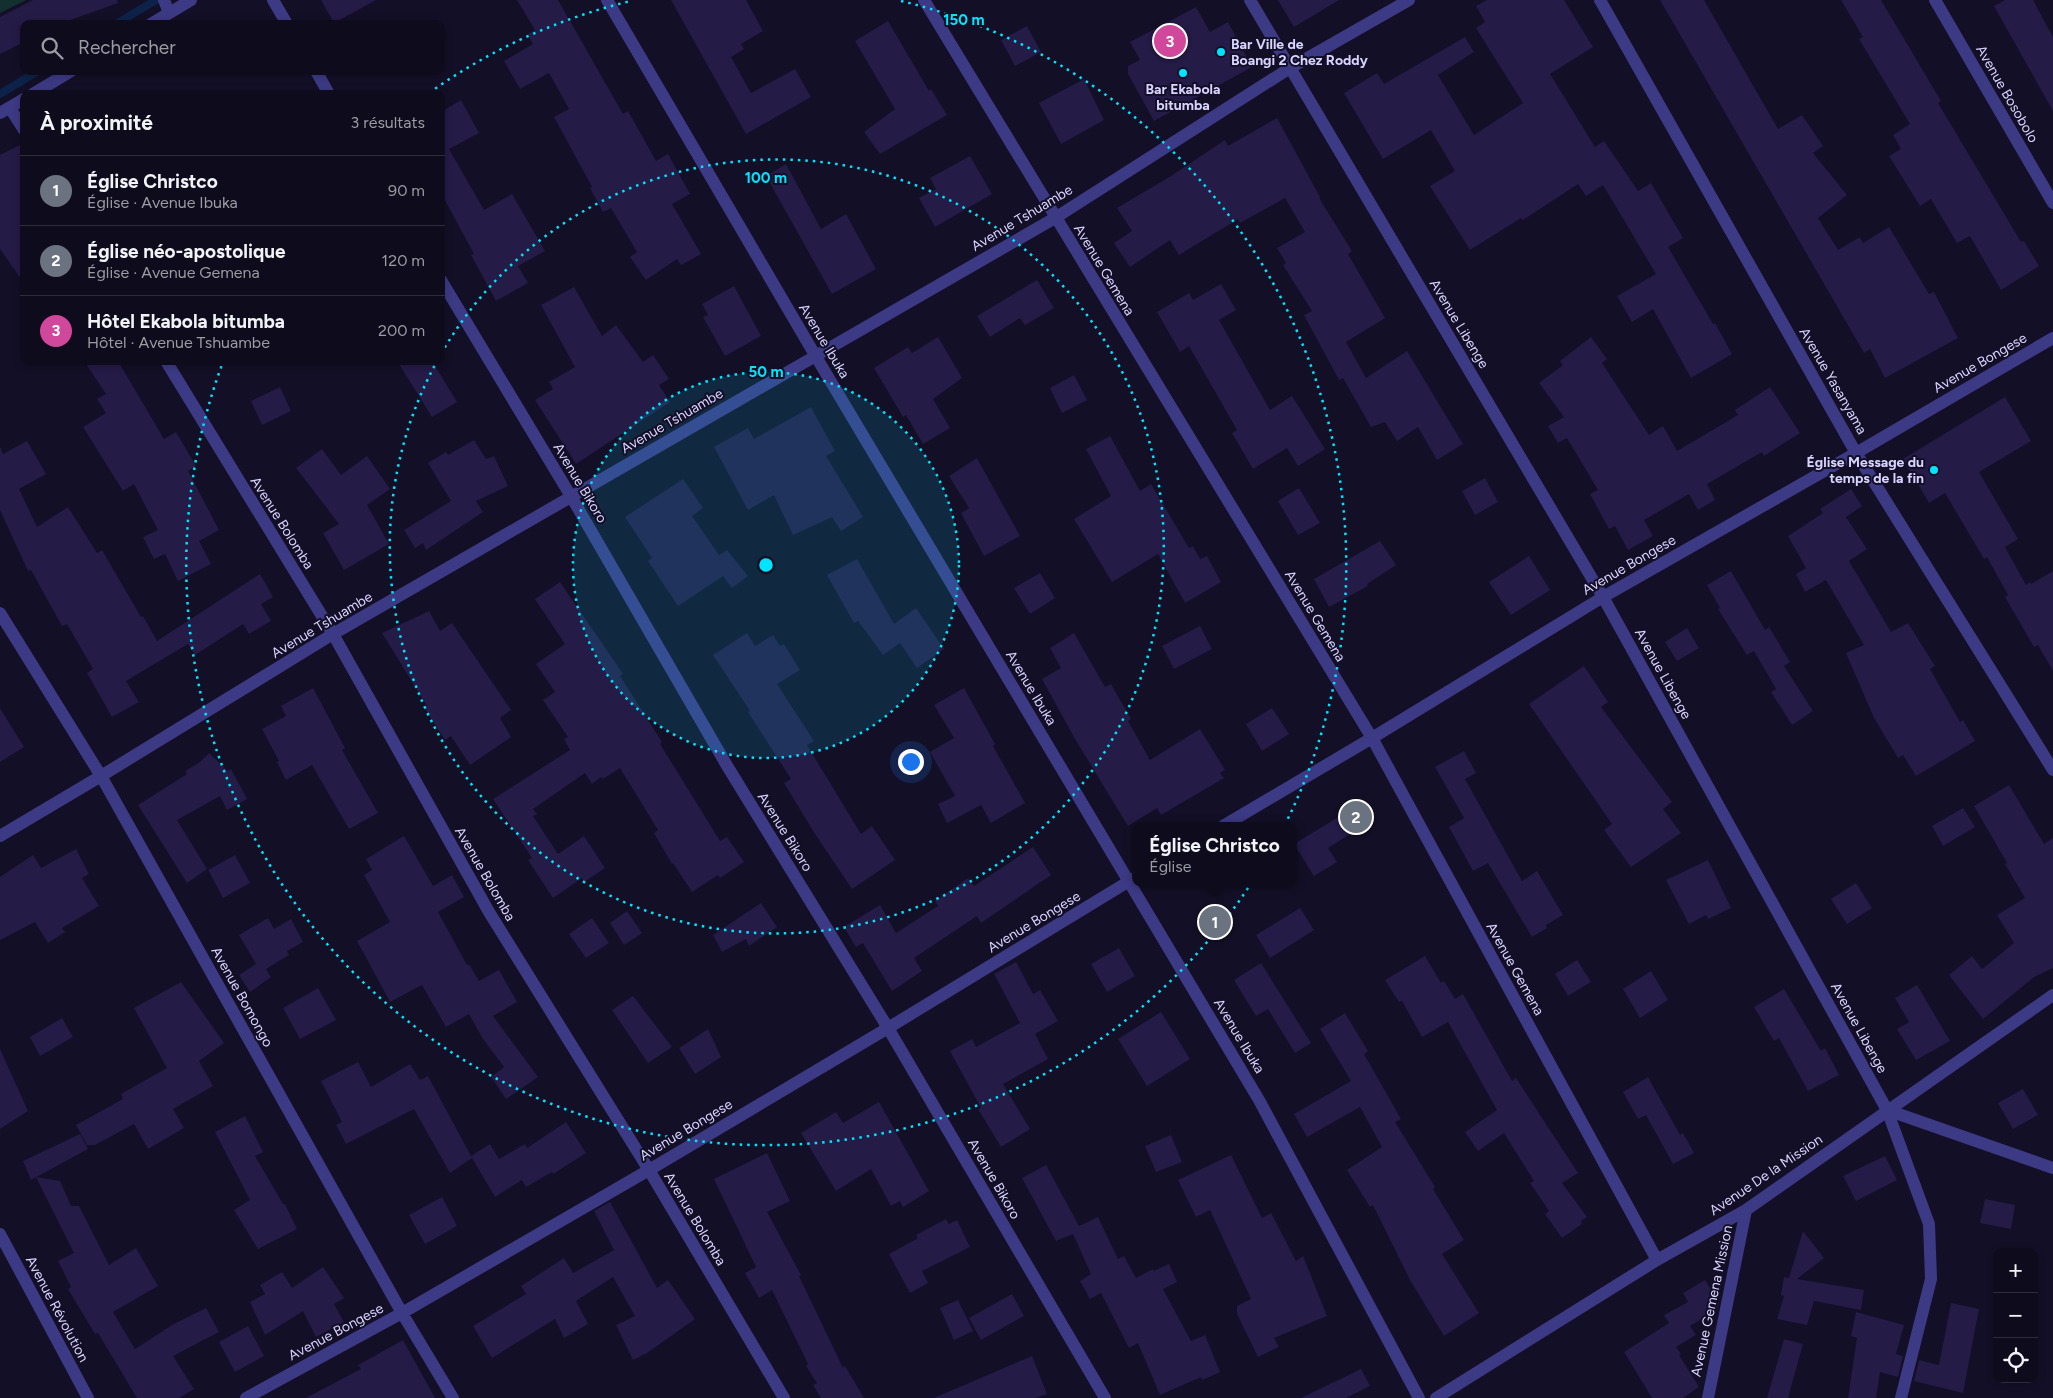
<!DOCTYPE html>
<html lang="fr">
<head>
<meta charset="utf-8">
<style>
  :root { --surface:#0e0b1c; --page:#171425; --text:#f1f3f6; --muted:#9b9ba3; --line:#2e2b3b; --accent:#db2777 }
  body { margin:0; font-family:Figtree,sans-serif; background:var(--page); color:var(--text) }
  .controls { position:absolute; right:15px; bottom:15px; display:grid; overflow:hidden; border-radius:10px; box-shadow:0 2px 8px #0003 }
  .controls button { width:45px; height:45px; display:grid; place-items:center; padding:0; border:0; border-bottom:1px solid var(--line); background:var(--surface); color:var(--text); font:25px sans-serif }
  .you { position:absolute; left:910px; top:761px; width:18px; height:18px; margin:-12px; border:4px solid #fff; border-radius:50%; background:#1a73e8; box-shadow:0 0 0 8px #1a73e833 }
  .badge { display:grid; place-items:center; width:32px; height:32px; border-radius:50%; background:var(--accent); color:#fff; font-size:16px; font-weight:700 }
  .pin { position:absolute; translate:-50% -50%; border:2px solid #fff; box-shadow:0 1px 5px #0006 }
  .popup { position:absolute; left:1132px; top:822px; width:165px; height:65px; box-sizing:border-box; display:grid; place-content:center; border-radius:10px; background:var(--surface); filter:drop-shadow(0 1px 4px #0005); font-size:16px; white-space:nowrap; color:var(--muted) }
  .popup b { font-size:19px; color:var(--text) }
  .popup::after { content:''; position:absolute; left:50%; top:100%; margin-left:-10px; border:10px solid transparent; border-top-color:var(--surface) }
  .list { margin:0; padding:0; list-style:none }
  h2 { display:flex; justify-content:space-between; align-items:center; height:65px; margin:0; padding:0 20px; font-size:21px }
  h2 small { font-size:16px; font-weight:400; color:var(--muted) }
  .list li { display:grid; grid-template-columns:32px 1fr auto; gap:15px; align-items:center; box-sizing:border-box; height:70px; padding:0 20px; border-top:1px solid var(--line) }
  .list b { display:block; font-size:19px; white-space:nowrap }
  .list p { margin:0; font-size:16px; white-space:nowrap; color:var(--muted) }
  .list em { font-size:16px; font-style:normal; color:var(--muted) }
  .icon { flex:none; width:28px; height:28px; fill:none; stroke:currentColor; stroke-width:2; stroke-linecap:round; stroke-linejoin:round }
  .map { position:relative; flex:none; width:2053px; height:1398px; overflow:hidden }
  .search { position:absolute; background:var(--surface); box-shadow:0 2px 8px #0003; left:20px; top:20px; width:425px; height:55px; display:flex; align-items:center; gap:12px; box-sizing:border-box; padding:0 18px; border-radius:10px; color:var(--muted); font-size:19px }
  .panel { position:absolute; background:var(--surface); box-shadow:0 2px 8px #0003; left:20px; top:90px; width:425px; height:275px; border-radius:10px }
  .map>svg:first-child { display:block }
</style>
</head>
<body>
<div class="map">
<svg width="2053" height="1398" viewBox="0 0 2053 1398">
  <rect width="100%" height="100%" fill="#130f26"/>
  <path fill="#12302f" d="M0,0H26L0,13Z"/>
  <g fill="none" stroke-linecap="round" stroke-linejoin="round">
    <path stroke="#0c2248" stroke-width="8" d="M116,24L156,0
      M0,94L38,71"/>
  </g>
  <path fill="#241b47" d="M33,0H117L118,3L59,24H24V42L0,54V17Z
    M321,0H376L334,23Z
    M517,0H558L623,114L628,111L656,161L668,154L690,194L672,204L701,254L681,265L677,259L646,280L630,257L637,252L611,208L603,212L590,188L592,187L554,117L569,109L549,73L520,89L504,61L533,44L528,34L535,30Z
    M671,0H746L763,31L741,44L744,49L731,57L751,93L795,69L811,97L746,134Z
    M1278,0H1339L1294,27Z
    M1487,0H1564L1593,47L1550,74L1595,147L1604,141L1638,191L1651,183L1683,238L1668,247L1713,324L1715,323L1732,354L1691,378L1653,309L1632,322L1617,296L1656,274L1603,185L1586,196L1578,184L1523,220L1521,218L1470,250L1430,186L1455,171L1431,130L1383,159L1344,93L1377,73L1384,84L1465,37L1474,52L1438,75L1474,135L1523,103L1476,28L1485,22L1476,6Z
    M1660,0H1704L1778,129L1802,115L1823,146L1813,153L1847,195L1818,218L1838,250L1860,237L1863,243L1889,227L1929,294L1934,292L1958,338L1885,378L1870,349L1864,353Z
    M1841,0H1881L1941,101L1938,103L2021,242L2024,241L2039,266L2001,290L1970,236L1957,243L1931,199L1920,206L1889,156L1901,149L1893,135L1910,124L1859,39L1863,37Z
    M2005,0H2033L2053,37V111L1994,6Z
    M1196,7L1210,32L1228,22L1252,67L1154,121L1128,74V66L1140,60L1130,42Z
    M888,21L929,91L931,89L947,115L880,154L864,132L895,109L855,41Z
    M1027,26L1041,52L1015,66L1001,40Z
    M1084,79L1104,120L1061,144L1039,103Z
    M461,100L479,133L449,149L484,210L512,194L545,251L518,266L528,283L496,301L471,255L474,254L441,193V112Z
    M1277,118L1320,197L1319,198L1352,251L1348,254L1385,318L1346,342L1366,378L1407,351L1463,444L1437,460L1418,427L1397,441L1385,422L1371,427L1343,378L1339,380L1304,315L1312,311L1283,265L1286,263L1277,248L1305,232L1285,198L1240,223L1238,219L1179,255L1170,240L1130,267L1114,243L1132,231L1117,208L1171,176L1225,140L1228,146Z
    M24,143V283L0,249V155Z
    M970,156L992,194L935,227L919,198L936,189L930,178Z
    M786,164L821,229L846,214L876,269L832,294L766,176Z
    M1037,280L1054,308L1025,325L1020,318L990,337L977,316Z
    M1221,284L1236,310L1219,320L1270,410L1292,396L1325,449L1298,466L1287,448L1253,469L1232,433L1237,430L1189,346L1180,352L1157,312L1189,293L1193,300Z
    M734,286L761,336L725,356L703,317L708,315L702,304Z
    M574,287L602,336L616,325L643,362L653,355L669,379L659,385L670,402L576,464L535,400L553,389L549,382L575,367L541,305Z
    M938,337L962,378L933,399L950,428L923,444L906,415L903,417L874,368L908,347L912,353Z
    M1591,337L1607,359L1602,363L1649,435L1663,426L1677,451L1738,415L1735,410L1770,387L1800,433L1764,456L1762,452L1707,484L1715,500L1698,510L1689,494L1644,520L1653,536L1628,550L1615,526L1609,529L1590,494L1598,490L1567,438L1558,443L1548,426L1564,417L1539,383L1563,365L1560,361Z
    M84,361H118L164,439L176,432L196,466L188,471L219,530L199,541L211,564L178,581L165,554L154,559L143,537L158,530L134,484L123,491L83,427L106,413L97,399L106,394Z
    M397,361H432L457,402L432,417Z
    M1074,375L1087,400L1062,413L1050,388Z
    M280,387L291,411L262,425L251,401Z
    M2005,397L2031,441L1979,472L2018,539L2005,547L2026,585L2030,582L2031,584L2053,571V671L2038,645L2034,647L2005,597L2008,595L1987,557L1984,559L1945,493L1929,503L1903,459Z
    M811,407L835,451L826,456L863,517L841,531L832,517L793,535L774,495L748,510L714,447L748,428L754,439Z
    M1110,436L1140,491L1151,484L1189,548L1193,546L1200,559L1207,556L1221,582L1185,603L1158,554L1112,582L1074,519L1111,496L1086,449Z
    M474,440L486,459L494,456L508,486L476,501L483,512L426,550L423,543L415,548L404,530L451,501L428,463L446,452L448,455Z
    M27,441L46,474L19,489L37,527L68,507L97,553L102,550L141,617L143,616L157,641L260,574L273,597L261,604L271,621L249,634L243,624L195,655L188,644L126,681L139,702L112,717L87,673L93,669L67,624L62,626L31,570L28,571L0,510V447L3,454Z
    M322,449L341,475L367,456L390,489L367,505L389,544L344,570L323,533L339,524L296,468Z
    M977,458L1020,536L984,556L961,513L969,508L949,476Z
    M1485,478L1498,502L1475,515L1462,491Z
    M683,479L703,508L692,516L719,555L727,550L748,576L732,588L723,576L678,606L648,561L652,558L625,517Z
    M1299,488L1320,523L1298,535L1278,501Z
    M1851,489L1862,506L1846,517L1867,549L1849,561L1891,632L1908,623L1935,666L1930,669L1960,722L1963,720L1975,741L1916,776L1903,755L1898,758L1874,718L1846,653L1864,645L1826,580L1805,592L1796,574L1806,568L1788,536L1823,513L1820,509Z
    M1380,541L1396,565L1367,584L1368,586L1329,607L1314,579Z
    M1529,556L1550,590L1511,615L1489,582Z
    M857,559L894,624L916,608L944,649L917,668L900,643L883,655L858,621L854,623L827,575Z
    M1731,571L1765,630L1769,627L1790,662L1784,666L1813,711L1792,725L1771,692L1776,689L1754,651L1747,655L1718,609L1720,608L1707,585Z
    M1040,573L1055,598L1030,614L1014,588Z
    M560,582L623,674L620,676L662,742L660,744L720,841L727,837L744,862L720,878L718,875L692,892L673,863L672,864L654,833L658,830L620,768L603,779L601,777L592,784L585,773L533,809L537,814L533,816L558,854L584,836L605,868L584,882L582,878L553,898L528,860L532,858L493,799L570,750L564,739L568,737L543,700L555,692L536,664L565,644L535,599Z
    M429,611L440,631L452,623L511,710L500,718L511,737L470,765L451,736L445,740L424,707L427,706L382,633Z
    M1200,626L1212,649L1174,669L1162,646Z
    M1687,628L1699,648L1677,661L1665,642Z
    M747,633L755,646L773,635L780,646L784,644L800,670L777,684L814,741L807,745L861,834L872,826L895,860L852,889L815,834L784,783L791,779L748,712L750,711L713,655Z
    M1074,633L1105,687L1111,684L1131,719L1128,721L1150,760L1200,729L1225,770L1220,773L1224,778L1161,815L1157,808L1128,826L1075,739L1042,679L1061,668L1050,648Z
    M1584,666L1608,702L1601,707L1672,802L1663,809L1681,833L1631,867L1604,830L1612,824L1529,704Z
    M313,688L345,748L342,750L378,813L349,829L312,765L286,780L277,762L279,761L262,729L286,716L281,706Z
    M964,688L995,744L993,746L1025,803L991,823L981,805L947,823L938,804L955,796L930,752L954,738L934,705Z
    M0,708L24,747L0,762Z
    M1272,708L1289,734L1262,751L1246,724Z
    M1464,751L1476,773L1465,779L1522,881L1537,871L1563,915L1546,925L1547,928L1532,937L1488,863L1473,871L1449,827L1464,818L1435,767Z
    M209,753L228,771L231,769L247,799L227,810L220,796L177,820L207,869L187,883L138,805L187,774L185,771L200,762Z
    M2009,785L2044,844L2053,838V968L2034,977L1983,1019L1949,975L1972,956L1982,969L2014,943L1997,915L2025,898L2005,864L2007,863L1974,806Z
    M1363,802L1374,819L1328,848L1337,862L1314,876L1294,844Z
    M1963,808L1975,827L1943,846L1932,826Z
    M404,836L433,886L452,875L464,897L438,912L467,965L469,964L479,981L499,970L517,1002L493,1016L538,1077L506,1099L491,1077L504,1067L483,1039L469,1014L446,1027L422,985L390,1002L357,941L390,922L364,875L372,870L366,859Z
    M1033,847L1051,875L981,923L977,916L914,958L922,971L892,991L863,943L856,947L844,927L880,905L896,933L938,906L935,901L968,878L974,886Z
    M76,849L89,874L82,878L99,906L62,928L65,932L48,943L35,922L0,940V877L33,855L41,868Z
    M235,855L250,883L223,898L208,870Z
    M1708,860L1731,908L1708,919L1706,915L1689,924L1666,880Z
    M1856,883L1872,908L1847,924L1831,899Z
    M761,903L777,927L749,946L746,939L722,952L713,935Z
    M1218,904L1232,929L1213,941L1198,917Z
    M1300,908L1314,930L1270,958L1256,935Z
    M627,911L642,933L624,945L610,923Z
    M268,918L274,929L291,919L303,942L287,951L289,955L266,969L271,977L250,992L239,975L256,964L239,935Z
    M592,918L609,943L586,958L569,934Z
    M1119,948L1135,976L1107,992L1091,964Z
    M1425,956L1441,983L1444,981L1455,999L1463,994L1512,1081L1516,1078L1578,1173L1562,1183L1587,1217L1581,1221L1582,1224L1562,1238L1545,1214L1549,1211L1530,1183L1534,1181L1504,1133L1478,1151L1465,1132L1497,1110L1448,1022L1422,1037L1402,1001L1399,1002L1385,980Z
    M1577,960L1591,982L1568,996L1555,974Z
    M1016,962L1033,994L1040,990L1058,1021L1035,1034L1048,1059L1003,1084L1030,1129L1001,1147L978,1109L981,1108L950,1051L972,1039L976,1047L1020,1023L994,974Z
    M1261,963L1311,1043L1295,1053L1268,1009L1256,1016L1234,980Z
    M1651,971L1668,1000L1640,1018L1623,989Z
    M181,982L224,1043L199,1061L213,1086L173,1109L184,1128L148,1149L134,1124L95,1145H87L76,1125L123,1099L121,1094L167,1068L134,1008Z
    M1917,985L1950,1041L1916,1060L1897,1029L1909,1022L1895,998Z
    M318,988L336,1020L300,1039L283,1008Z
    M1784,989L1821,1051L1825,1048L1839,1075L1808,1091L1779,1038L1774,1041L1754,1007Z
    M633,996L672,1047L648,1063L612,1010Z
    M1161,1012L1190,1059L1147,1086L1118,1039Z
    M1345,1013L1368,1051L1364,1054L1401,1119L1395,1122L1435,1187L1433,1189L1464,1240L1442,1254L1479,1313L1444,1336L1410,1280L1373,1205L1370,1207L1347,1170L1382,1147L1360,1107L1307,1137L1294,1114L1351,1081L1320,1029Z
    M62,1018L73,1037L40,1056L30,1037Z
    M708,1029L721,1057L695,1074L679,1048Z
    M0,1049L28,1111L0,1129Z
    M358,1062L371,1087L410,1064L420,1080L428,1076L471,1156L490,1144L499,1159L525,1144L527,1148L566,1122L586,1153L553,1174L552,1172L526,1187L522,1180L495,1197L472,1158L450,1173L414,1109L346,1144L336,1125L342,1122L321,1081Z
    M1648,1077L1680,1135L1683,1133L1694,1153L1673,1164L1646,1115L1638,1119L1623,1092Z
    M2023,1089L2038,1115L2013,1129L1998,1103Z
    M879,1102L929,1191L903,1207L900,1201L891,1206L871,1169L836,1191L801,1133L836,1112L843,1123Z
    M245,1116L263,1152L255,1156L283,1204H285L297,1229L258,1249L234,1210L250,1200L215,1132Z
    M80,1134L88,1149L31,1180L23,1161Z
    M1171,1135L1182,1162L1156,1172L1145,1146Z
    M767,1153L790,1201L767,1212L801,1275L799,1276L843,1368L845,1366L864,1398H821L813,1385L817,1383L806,1366L808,1364L772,1290L759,1298L745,1273L756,1267L714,1179Z
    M1231,1155L1262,1218L1271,1213L1296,1261L1303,1256L1327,1316L1274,1338L1279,1347L1258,1357L1237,1314V1306L1251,1299L1210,1210L1196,1217L1178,1180Z
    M1885,1156L1897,1180L1856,1201L1843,1176Z
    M1046,1165L1079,1226L1098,1217L1118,1259L1124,1256L1136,1278L1153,1269L1154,1271L1169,1264L1177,1282L1163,1289L1191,1341L1205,1335L1220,1372L1202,1380L1201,1377L1160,1395L1138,1343L1129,1348L1101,1293L1090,1299L1080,1281L1091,1274L1073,1234L1056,1241L1022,1178Z
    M36,1177L60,1181L71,1206H79L109,1265L136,1248L158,1286L113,1312L135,1349L172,1325L206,1308L219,1332L173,1356L194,1389L179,1398H137L98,1333L95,1334L68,1289L71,1287L58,1261L74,1253Z
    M442,1197L457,1226L425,1244L409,1215Z
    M1985,1199L2015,1205L2011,1229L1980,1223Z
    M610,1202L657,1288L668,1280L695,1319L647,1353L633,1360L616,1325L635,1316L613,1277L576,1301L588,1324L564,1338L555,1319L492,1358L473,1326L526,1294L521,1286L564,1258L573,1273L614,1250L594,1211Z
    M946,1219L949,1224L957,1220L970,1247L922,1271L928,1283L910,1293L889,1254L918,1238L916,1235Z
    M1803,1231L1824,1258L1797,1279L1864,1290L1861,1310L1814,1301L1807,1325L1777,1319L1784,1296L1781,1295L1784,1277L1789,1278Z
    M323,1267L344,1298L334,1304L344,1322L316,1337L303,1311L265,1335L250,1302L265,1294L260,1285L282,1272L292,1288Z
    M1705,1280L1719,1303L1717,1310L1690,1326L1696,1335L1676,1347L1681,1354L1679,1355L1699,1387L1683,1398H1652L1624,1352L1669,1323L1664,1315L1688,1302L1683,1293Z
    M1012,1294L1024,1316L981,1340L969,1318Z
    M958,1300L973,1331L954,1340L940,1308Z
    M1951,1303L1979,1309L1963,1393L1914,1381L1919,1360L1939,1365Z
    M1856,1312L1904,1325L1896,1354L1903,1356L1898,1377L1880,1372L1876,1398H1848L1857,1338L1851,1336Z
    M248,1326L264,1356L235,1372L219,1342Z
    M1784,1339L1803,1344L1788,1398H1767Z
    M403,1340L435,1398H306L361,1369L358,1365Z
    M1032,1356L1047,1394L1036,1398H934Z
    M1361,1369L1370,1386L1346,1398H1301Z"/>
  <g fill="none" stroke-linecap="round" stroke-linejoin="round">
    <path stroke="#3d3a85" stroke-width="12" d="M164,0L169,13
      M273,0L287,24
      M607,0L815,355L1259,1100L1419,1398
      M924,0L1372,738L1657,1260
      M1250,0L1603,597L1887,1110L1929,1224L1931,1279L1901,1398
      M1600,0L1856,453L2053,770
      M1935,0L2053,203
      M151,24L191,0
      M316,71L329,94
      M33,94L71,71
      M10,108L24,130
      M0,113L24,99
      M441,280L572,498L726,764L888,1028L1105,1398
      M166,361L333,634L489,912L649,1170L784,1398
      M0,613L101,776L402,1313L453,1398
      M1223,826L1372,738L1603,597L1856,453L2053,338
      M0,836L101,776L333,634L1055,218L1290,68L1409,0
      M1887,1110L2053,1168
      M0,1234L88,1398
      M246,1398L402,1313L649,1170L888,1028L1136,877
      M1436,1398L1657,1260L1746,1210L2053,995
      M1708,1398L1746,1210"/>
  </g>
  <circle cx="766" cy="565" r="193" fill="#00e5ff" fill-opacity=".12"/>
  <g fill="none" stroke="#00e5ff" stroke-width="2.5" stroke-dasharray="2.5 5">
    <circle cx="766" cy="565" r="193"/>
    <path d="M441 354A387 387 0 1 1 436 363"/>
    <path d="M429 93A580 580 0 0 1 631 1M901 1A580 580 0 1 1 223 362"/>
  </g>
  <g fill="#00e5ff" stroke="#130f26" stroke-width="2">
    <circle cx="1221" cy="52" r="5"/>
    <circle cx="1183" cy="73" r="5"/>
    <circle cx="1934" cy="470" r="5"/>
  </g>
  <g text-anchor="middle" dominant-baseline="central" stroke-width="4" stroke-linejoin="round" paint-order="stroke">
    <g font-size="14" font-weight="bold" fill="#d9d4ff" stroke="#130f26" text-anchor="start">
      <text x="1231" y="44">Bar Ville de<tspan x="1231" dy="16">Boangi 2 Chez Roddy</tspan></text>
      <text x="1183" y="89" text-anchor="middle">Bar Ekabola<tspan x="1183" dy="16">bitumba</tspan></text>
      <text x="1924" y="462" text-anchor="end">Église Message du<tspan x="1924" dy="16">temps de la fin</tspan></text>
    </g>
    <g font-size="14" fill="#d9d4ff" stroke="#130f26">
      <text transform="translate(2007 94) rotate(60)">Avenue Bosobolo</text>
      <text transform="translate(1022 218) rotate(-31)">Avenue Tshuambe</text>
      <text transform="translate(1104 270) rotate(59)">Avenue Gemena</text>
      <text transform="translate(1459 324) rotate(59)">Avenue Libenge</text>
      <text transform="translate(824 341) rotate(59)">Avenue Ibuka</text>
      <text transform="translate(1980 363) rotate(-30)">Avenue Bongese</text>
      <text transform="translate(1833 381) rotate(60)">Avenue Yasanyama</text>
      <text transform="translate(672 421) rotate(-30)">Avenue Tshuambe</text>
      <text transform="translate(580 483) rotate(59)">Avenue Bikoro</text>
      <text transform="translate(282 523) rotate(58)">Avenue Bolomba</text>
      <text transform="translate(1629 565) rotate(-30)">Avenue Bongese</text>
      <text transform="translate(1315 616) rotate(59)">Avenue Gemena</text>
      <text transform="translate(322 625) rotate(-31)">Avenue Tshuambe</text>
      <text transform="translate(1663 674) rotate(61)">Avenue Libenge</text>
      <text transform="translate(1031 688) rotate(59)">Avenue Ibuka</text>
      <text transform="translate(785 832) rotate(58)">Avenue Bikoro</text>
      <text transform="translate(485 874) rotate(60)">Avenue Bolomba</text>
      <text transform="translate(1034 922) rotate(-31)">Avenue Bongese</text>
      <text transform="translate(1515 969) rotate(61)">Avenue Gemena</text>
      <text transform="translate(242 997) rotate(61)">Avenue Bomongo</text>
      <text transform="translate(1859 1028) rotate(61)">Avenue Libenge</text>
      <text transform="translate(1239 1036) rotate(59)">Avenue Ibuka</text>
      <text transform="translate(686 1130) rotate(-31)">Avenue Bongese</text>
      <text transform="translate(1766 1175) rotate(-34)">Avenue De la Mission</text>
      <text transform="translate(994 1179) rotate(60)">Avenue Bikoro</text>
      <text transform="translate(695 1219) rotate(59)">Avenue Bolomba</text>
      <text transform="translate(1712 1301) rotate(-78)">Avenue Gemena Mission</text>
      <text transform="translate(57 1309) rotate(62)">Avenue Révolution</text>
      <text transform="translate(336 1332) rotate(-28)">Avenue Bongese</text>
    </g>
  </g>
  <circle cx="766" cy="565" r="8" fill="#00e5ff" stroke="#130f26" stroke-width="2.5"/>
  <g font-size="15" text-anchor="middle" font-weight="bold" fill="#00e5ff" stroke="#130f26" stroke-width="4" stroke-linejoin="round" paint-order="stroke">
    <text x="964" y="25">150 m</text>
    <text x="766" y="183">100 m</text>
    <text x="766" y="377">50 m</text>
  </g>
</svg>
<div class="controls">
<button>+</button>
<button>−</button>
<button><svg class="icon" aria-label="locate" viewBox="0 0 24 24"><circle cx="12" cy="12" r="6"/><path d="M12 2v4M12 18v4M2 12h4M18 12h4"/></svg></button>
</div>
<div class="you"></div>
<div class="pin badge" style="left:1215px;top:922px;background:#6b7280">1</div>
<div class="popup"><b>Église Christco</b>Église</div>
<div class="pin badge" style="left:1356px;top:817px;background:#6b7280">2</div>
<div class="pin badge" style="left:1170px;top:41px;background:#d1479c">3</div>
<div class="search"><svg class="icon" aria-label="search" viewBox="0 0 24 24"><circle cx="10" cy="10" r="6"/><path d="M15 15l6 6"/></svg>Rechercher</div>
<section class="panel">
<h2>À proximité<small>3 résultats</small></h2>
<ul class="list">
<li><span class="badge" style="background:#6b7280">1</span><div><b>Église Christco</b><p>Église · Avenue Ibuka</p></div><em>90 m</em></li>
<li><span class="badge" style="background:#6b7280">2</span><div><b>Église néo-apostolique</b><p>Église · Avenue Gemena</p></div><em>120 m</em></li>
<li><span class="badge" style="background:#d1479c">3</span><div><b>Hôtel Ekabola bitumba</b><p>Hôtel · Avenue Tshuambe</p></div><em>200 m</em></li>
</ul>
</section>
</div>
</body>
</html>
